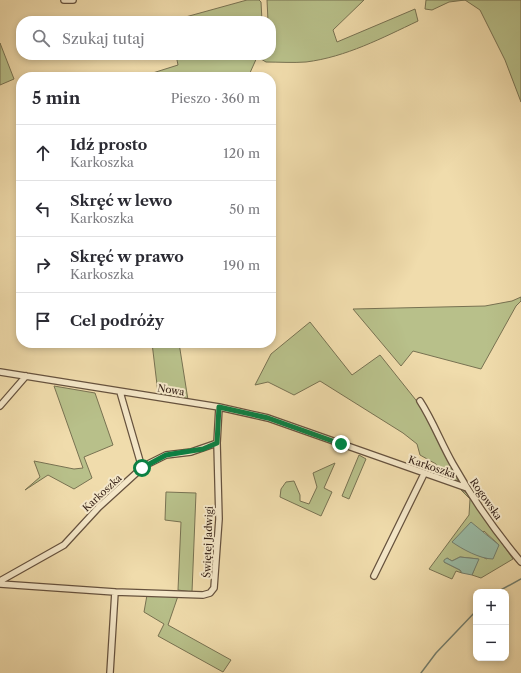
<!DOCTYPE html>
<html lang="pl">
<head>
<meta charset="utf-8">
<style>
  :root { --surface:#fff; --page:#f2f2f3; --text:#2b2b33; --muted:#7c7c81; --line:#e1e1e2 }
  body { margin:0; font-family:"Libre Caslon Text",serif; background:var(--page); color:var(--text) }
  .controls { position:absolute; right:12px; bottom:12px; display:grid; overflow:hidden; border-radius:8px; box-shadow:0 2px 6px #0003 }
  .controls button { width:36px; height:36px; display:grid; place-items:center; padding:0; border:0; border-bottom:1px solid var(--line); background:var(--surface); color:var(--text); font:20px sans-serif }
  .stop { position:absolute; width:12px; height:12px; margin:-9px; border:3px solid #0b8043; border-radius:50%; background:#fff }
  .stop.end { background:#0b8043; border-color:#fff; box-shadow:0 1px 4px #0008 }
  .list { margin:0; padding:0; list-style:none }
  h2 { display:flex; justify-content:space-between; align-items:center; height:52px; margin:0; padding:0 16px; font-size:17px }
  h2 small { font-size:13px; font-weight:400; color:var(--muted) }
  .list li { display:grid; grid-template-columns:26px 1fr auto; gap:12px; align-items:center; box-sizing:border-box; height:56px; padding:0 16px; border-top:1px solid var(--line) }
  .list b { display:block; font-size:15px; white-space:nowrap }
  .list p { margin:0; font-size:13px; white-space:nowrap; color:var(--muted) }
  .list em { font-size:13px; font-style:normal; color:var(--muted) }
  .icon { flex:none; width:22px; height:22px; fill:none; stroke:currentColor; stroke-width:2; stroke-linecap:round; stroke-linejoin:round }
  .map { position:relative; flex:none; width:521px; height:673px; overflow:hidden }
  .search { position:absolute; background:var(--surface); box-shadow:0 2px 6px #0003; left:16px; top:16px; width:260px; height:44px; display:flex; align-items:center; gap:10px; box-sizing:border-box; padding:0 14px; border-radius:16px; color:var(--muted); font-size:15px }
  .panel { position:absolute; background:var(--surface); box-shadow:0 2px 6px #0003; left:16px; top:72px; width:260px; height:276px; border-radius:16px }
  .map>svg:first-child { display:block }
</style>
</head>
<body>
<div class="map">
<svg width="521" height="673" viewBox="0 0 521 673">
  <rect width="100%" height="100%" fill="#f0dcac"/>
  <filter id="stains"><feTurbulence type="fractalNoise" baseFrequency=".005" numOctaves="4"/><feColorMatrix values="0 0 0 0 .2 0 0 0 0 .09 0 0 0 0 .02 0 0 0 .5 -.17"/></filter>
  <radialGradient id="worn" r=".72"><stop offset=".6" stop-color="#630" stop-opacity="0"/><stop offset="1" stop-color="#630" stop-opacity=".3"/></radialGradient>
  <path fill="#b8c08a" stroke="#787252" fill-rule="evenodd" d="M247,0H259L261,2L262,21H171Z
    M267,0H364L333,30L337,42L415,9L418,21C382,38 346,57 306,62C293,63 279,62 266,62L261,59L262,55H271V21H268Z
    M426,0H521V102L505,60L480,10L465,0L449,2L432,10L425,9Z
    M0,43L14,79L0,85Z
    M176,55H258L249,75L243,77H140L178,65Z
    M521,297V301L516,306L481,369L413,351L401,366L353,309L485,306L512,301Z
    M310,322L352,375L380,355L427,414L459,483L434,475L436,464L420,455L417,444L403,433L320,381L294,395L268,382L255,385L271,354Z
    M152,343H179L188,400L158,393Z
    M54,386L95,393L113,445L84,457L92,478L74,489L48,475L25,490L40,477L34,461L74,469L83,468Z
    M359,455L366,459L349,499L342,496Z
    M335,463L324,488L332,492L321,516L280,497L281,489L286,482L294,481L300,495V501L309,504L317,487L313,473Z
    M461,490L467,493L513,559L481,578L472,575L478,559L460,557L452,561L447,558L444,562L460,570L462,573L456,571L452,579L429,569L469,515L470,499ZM484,531L499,545L487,559L469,551Z
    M166,492L196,493L192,592L178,590L181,522L165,520Z
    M147,595L178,596L168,625L231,660L223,672L158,636L164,624L144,612Z"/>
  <path fill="#9abca7" stroke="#737f6f" d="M471,522L499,545L493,559C480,559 462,549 452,542Z
    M460,557L479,559L472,575L462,573L460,570L444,562V560L447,558L452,561Z"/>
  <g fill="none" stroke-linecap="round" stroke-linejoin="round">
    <path stroke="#737f6f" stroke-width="1.5" d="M497,592L521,579
      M421,673L436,653L476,611"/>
    <defs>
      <path id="minor" d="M64,0H73
        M0,372L219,407
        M120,392L142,468
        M420,401C433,421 441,443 453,464C472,498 496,532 521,562
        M0,406L26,376
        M374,576L424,474
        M0,581L64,545L99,507L144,466L166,455L191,452L217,443L219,407L268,418L467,488
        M0,584L115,592L110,673
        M115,592L203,595L210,593L214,588L219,519L217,443"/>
    </defs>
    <use href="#minor" stroke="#66523e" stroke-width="8"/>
    <use href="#minor" stroke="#f5e8c9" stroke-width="5.5"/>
  </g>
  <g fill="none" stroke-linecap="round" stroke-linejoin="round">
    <path stroke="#0b8043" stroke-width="5" d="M142,468L166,455L203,449L217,443L219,407L268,418L341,444"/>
  </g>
  <g text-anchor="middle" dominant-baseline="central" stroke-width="4" stroke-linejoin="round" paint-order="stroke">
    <g font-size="10" fill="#38241a" stroke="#f5e8c9">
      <text transform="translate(171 390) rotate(9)">Nowa</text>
      <text transform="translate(432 467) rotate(19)">Karkoszka</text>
      <text transform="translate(102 493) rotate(-43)">Karkoszka</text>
      <text transform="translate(486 499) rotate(55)">Rogowska</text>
      <text transform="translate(208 542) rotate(-88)">Świętej Jadwigi</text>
    </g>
  </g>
  <rect width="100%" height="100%" filter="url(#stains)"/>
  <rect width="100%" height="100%" fill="url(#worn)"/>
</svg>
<div class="controls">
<button>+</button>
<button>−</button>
</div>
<div class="stop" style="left:142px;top:468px"></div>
<div class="stop end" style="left:341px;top:444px"></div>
<div class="search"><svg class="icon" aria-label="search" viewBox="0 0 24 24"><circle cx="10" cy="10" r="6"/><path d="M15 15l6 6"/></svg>Szukaj tutaj</div>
<section class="panel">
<h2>5 min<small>Pieszo · 360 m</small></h2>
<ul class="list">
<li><svg class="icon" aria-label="ahead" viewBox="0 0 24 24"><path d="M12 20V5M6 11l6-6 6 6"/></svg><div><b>Idź prosto</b><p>Karkoszka</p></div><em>120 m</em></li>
<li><svg class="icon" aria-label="left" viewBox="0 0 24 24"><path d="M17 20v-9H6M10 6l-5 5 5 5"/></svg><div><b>Skręć w lewo</b><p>Karkoszka</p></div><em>50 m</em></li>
<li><svg class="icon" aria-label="right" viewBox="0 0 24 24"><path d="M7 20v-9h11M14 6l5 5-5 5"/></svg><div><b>Skręć w prawo</b><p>Karkoszka</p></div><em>190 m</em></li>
<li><svg class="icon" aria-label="arrive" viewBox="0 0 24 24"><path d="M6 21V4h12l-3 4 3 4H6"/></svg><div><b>Cel podróży</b></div></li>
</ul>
</section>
</div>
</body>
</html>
